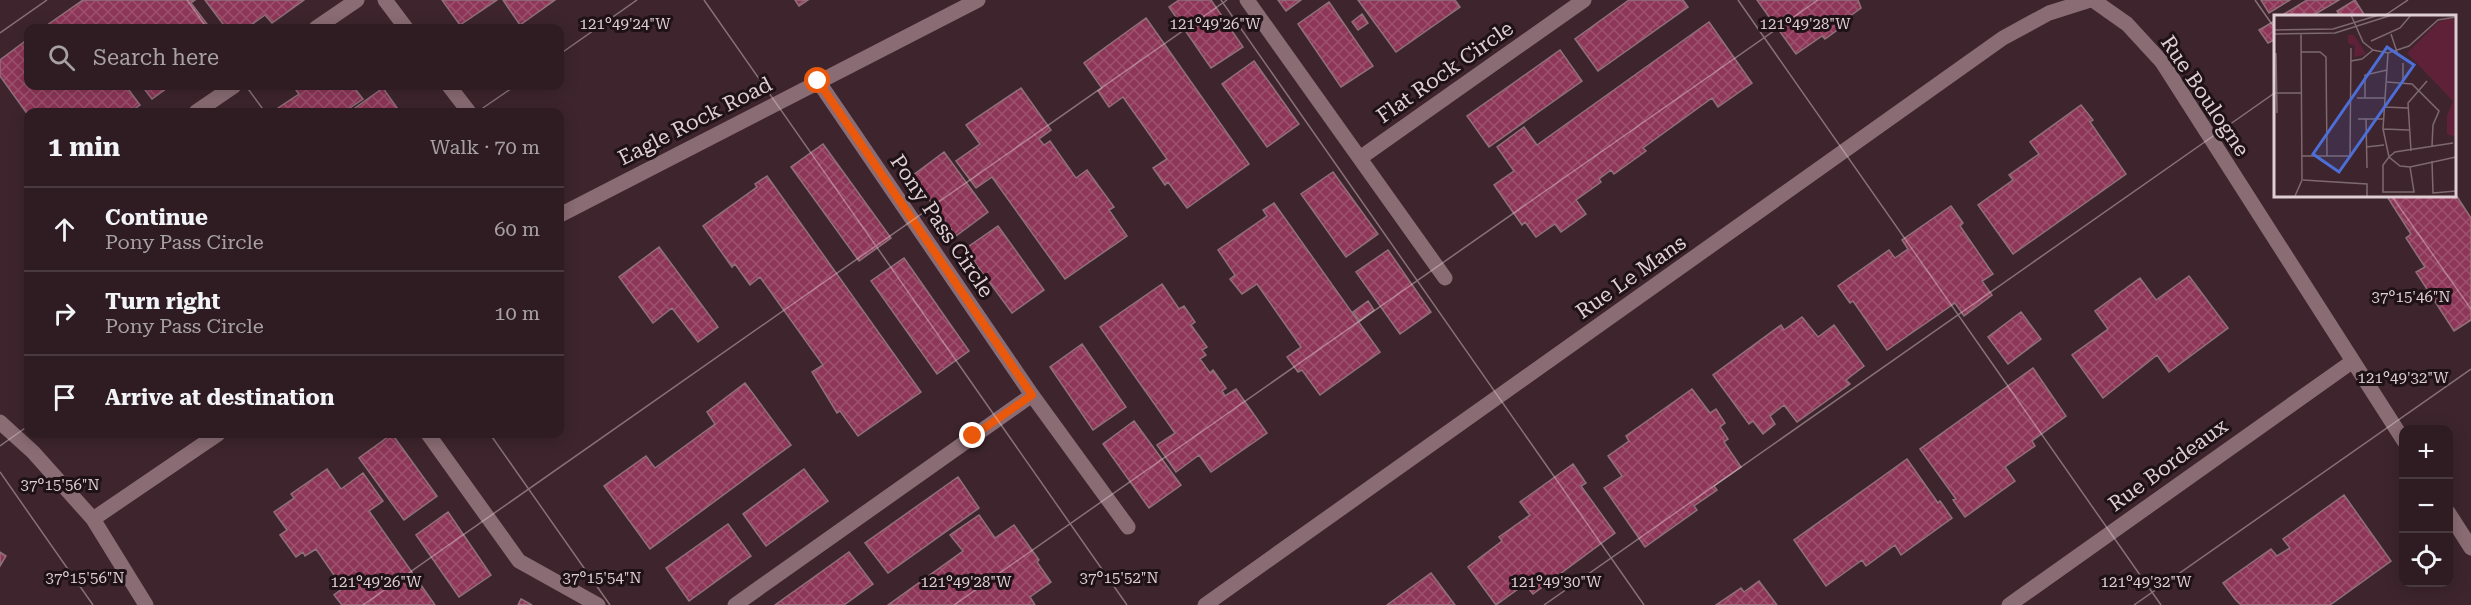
<!DOCTYPE html>
<html lang="en">
<head>
<meta charset="utf-8">
<style>
  :root { --surface:#2e1c22; --page:#36252a; --text:#f1f3f6; --muted:#a7a1a5; --line:#493a40 }
  body { margin:0; font-family:"Roboto Serif",serif; background:var(--page); color:var(--text) }
  .controls { position:absolute; right:18px; bottom:18px; display:grid; overflow:hidden; border-radius:12px; box-shadow:0 3px 15px #0003 }
  .controls button { width:54px; height:54px; display:grid; place-items:center; padding:0; border:0; border-bottom:2px solid var(--line); background:var(--surface); color:var(--text); font:30px sans-serif }
  .stop { position:absolute; width:18px; height:18px; margin:-14px; border:4px solid #ea580c; border-radius:50%; background:#fff }
  .stop.end { background:#ea580c; border-color:#fff; box-shadow:0 2px 6px #0008 }
  .list { margin:0; padding:0; list-style:none }
  h2 { display:flex; justify-content:space-between; align-items:center; height:78px; margin:0; padding:0 24px; font-size:26px }
  h2 small { font-size:20px; font-weight:400; color:var(--muted) }
  .list li { display:grid; grid-template-columns:39px 1fr auto; gap:18px; align-items:center; box-sizing:border-box; height:84px; padding:0 24px; border-top:2px solid var(--line) }
  .list b { display:block; font-size:22px; white-space:nowrap }
  .list p { margin:0; font-size:20px; white-space:nowrap; color:var(--muted) }
  .list em { font-size:20px; font-style:normal; color:var(--muted) }
  .icon { flex:none; width:33px; height:33px; fill:none; stroke:currentColor; stroke-width:2; stroke-linecap:round; stroke-linejoin:round }
  .map { position:relative; flex:none; width:2471px; height:605px; overflow:hidden }
  .search { position:absolute; background:var(--surface); box-shadow:0 3px 15px #0003; left:24px; top:24px; width:540px; height:66px; display:flex; align-items:center; gap:15px; box-sizing:border-box; padding:0 21px; border-radius:12px; color:var(--muted); font-size:22px }
  .panel { position:absolute; background:var(--surface); box-shadow:0 3px 15px #0003; left:24px; top:108px; width:540px; height:330px; border-radius:12px }
  .map>svg:first-child { display:block }
</style>
</head>
<body>
<div class="map">
<svg width="2471" height="605" viewBox="0 0 2471 605">
  <defs>
    <pattern id="building-cross-hatch" width="8" height="8" patternUnits="userSpaceOnUse" patternTransform="scale(1.5)"><rect width="8" height="8" fill="#8e3657"/><path d="M0 0l8 8M0 8l8-8" fill="none" stroke="#9d526e"/></pattern>
  </defs>
  <rect width="100%" height="100%" fill="#3e252d"/>
  <path fill="url(#building-cross-hatch)" stroke="#8f717a" stroke-width="1.5" d="M83,0H195L191,3L210,28H43Z
    M205,0H304L272,23L265,15L247,28H226Z
    M442,0H497L460,25Z
    M503,0H555L520,25Z
    M795,0H808L799,6Z
    M1179,0H1211L1243,47L1211,68L1169,7Z
    M1278,0H1301L1286,11Z
    M1358,0H1455L1460,7L1396,52Z
    M1629,0H1683L1688,7L1598,71L1575,39Z
    M1757,0H1858L1861,8L1838,25L1840,28L1825,39L1822,36L1796,54Z
    M2261,0H2290L2269,13Z
    M2307,0H2339L2312,16H2286L2284,14Z
    M2355,0L2365,16H2340L2337,11Z
    M1329,2L1373,66L1341,87L1298,24Z
    M1362,14L1368,23L1358,30L1352,22Z
    M1146,18L1249,164L1187,208L1168,182L1165,185L1153,168L1167,159L1123,97L1109,107L1098,91L1102,88L1084,63Z
    M2276,20V39L2268,43L2259,30Z
    M1709,22L1752,83L1718,107L1712,98L1643,148L1646,151L1614,174L1611,170L1599,179L1601,182L1576,200L1586,214L1561,232L1555,224L1536,237L1525,222L1522,225L1494,185L1514,171L1497,147L1524,127L1537,145Z
    M28,39V86H126L140,105L130,112H38L28,115L0,76V60Z
    M1560,50L1582,81L1489,147L1467,116Z
    M1254,61L1299,124L1267,147L1222,84Z
    M142,86H170L152,99Z
    M293,86H353L363,99L350,108L352,110L383,88L400,112H272L299,94Z
    M1021,88L1051,130L1039,139L1044,145L1050,141L1076,178L1087,170L1114,207L1109,210L1127,236L1065,279L992,177L976,188L956,161L980,144L966,125Z
    M2081,105L2093,120L2090,122L2126,174L2013,254L1978,205L2013,180L2009,175L2039,154L2030,142Z
    M823,144L891,238L859,261L791,167Z
    M944,152L988,212L956,236L912,176Z
    M1333,172L1378,234L1346,257L1301,194Z
    M767,176L921,392L858,436L840,411L837,413L812,372L823,365L760,277L750,285L735,264L732,267L703,226L757,187L755,184Z
    M2454,192L2471,218V320L2454,331L2416,272L2425,267L2406,238L2411,234L2388,198L2393,195H2454Z
    M1274,203L1380,352L1320,395L1302,370L1298,372L1287,357L1301,347L1257,284L1242,294L1230,279L1235,275L1218,250L1267,216L1263,210Z
    M1951,206L1963,223L1960,226L1993,274L1982,281L1992,295L1964,316L1955,303L1887,350L1853,301L1850,303L1838,286L1889,250L1895,258L1908,249L1902,240Z
    M998,226L1044,290L1012,313L965,249Z
    M659,247L718,327L698,342L672,308L653,323L619,277Z
    M1388,250L1431,312L1400,334L1356,272Z
    M904,258L969,351L937,374L871,281Z
    M2189,276L2228,328L2169,372L2157,355L2103,398L2072,355L2108,329L2095,311L2140,278L2156,300Z
    M1162,284L1179,309L1184,306L1195,322L1191,325L1207,347L1202,350L1206,355L1200,359L1210,373L1213,370L1226,388L1222,391L1225,396L1236,389L1267,433L1211,472L1199,455L1176,472L1157,445L1175,433L1100,327Z
    M1368,301L1374,310L1360,321L1353,312Z
    M2021,312L2041,339L2008,364L1988,337Z
    M1802,317L1818,337L1834,325L1864,366L1846,380L1850,384L1797,422L1784,405L1770,416L1775,424L1763,434L1753,421L1749,424L1713,375L1781,325L1784,330Z
    M1082,344L1126,407L1093,430L1050,367Z
    M2033,368L2066,416L2032,441L2035,446L2005,467L2015,481L1965,517L1953,500L1956,499L1920,449Z
    M745,383L791,445L650,549L604,486L646,456L655,468L715,424L707,412Z
    M1692,389L1710,413L1716,409L1725,423L1720,427L1728,439L1724,442L1741,467L1714,486L1717,490L1694,506L1697,510L1645,547L1604,488L1622,476L1608,456L1629,441L1626,436Z
    M1134,421L1181,485L1149,508L1103,444Z
    M392,434L437,496L404,520L359,458Z
    M1907,459L1938,503L1940,501L1952,518L1901,555L1895,545L1866,566L1862,560L1826,586L1794,540Z
    M1573,464L1586,483L1581,486L1615,533L1533,594L1525,584L1496,605L1468,567L1502,541L1499,537L1530,515L1520,502Z
    M327,469L341,489L363,473L383,501L369,511L435,605H342L334,595L343,588L316,549L305,556L303,552L296,557L280,535L287,530L274,512L294,498L291,494Z
    M804,469L828,501L766,546L743,514Z
    M958,477L979,508L888,573L865,543Z
    M2344,495L2391,561L2330,605H2241L2235,599L2223,583L2271,549L2277,556L2290,548L2283,539Z
    M448,512L491,575L459,597L416,535Z
    M979,515L995,538L1014,525L1039,560L1037,562L1051,582L1030,597L1035,605H888L963,551L950,535Z
    M728,524L751,556L689,601L666,568Z
    M0,552L6,556L0,566Z
    M849,552L873,584L844,605H775Z
    M1431,573L1455,605H1387Z
    M1759,581L1777,605H1716L1741,588L1744,592Z
    M521,599L532,605H518Z"/>
  <g fill="none" stroke-linecap="round" stroke-linejoin="round">
    <path stroke="#8a6c74" stroke-width="15" d="M385,0L406,28
      M1247,0L1445,278
      M316,28L357,0
      M818,81L1032,395L1128,527
      M449,86L469,112
      M196,112L234,86
      M1360,158L1584,0
      M560,215L978,0
      M428,434L519,561L598,605
      M93,519L218,434
      M735,605L1032,395"/>
    <path stroke="#8a6c74" stroke-width="15" d="M2093,0L2127,24L2162,62L2404,441
      M0,422L33,452L93,519L146,605
      M2448,512L2471,548
      M1205,605L2003,38L2049,13L2090,0
      M2009,605L2353,361"/>
  </g>
  <g fill="none" stroke-linecap="round" stroke-linejoin="round">
    <path stroke="#ea580c" stroke-width="8" d="M818,81L1032,395L973,436"/>
  </g>
  <path fill="none" stroke="#dfced3" stroke-width="1.5" stroke-opacity="0.45" d="M187,0L207,28M704,0L1127,605M1221,0L1644,605M1738,0L2161,605M2255,0L2276,30M2384,16L2408,0M0,33L47,0M560,54L637,0M246,86L265,112M477,112L515,86M2391,195L2471,309M490,434L610,605M0,446L28,426M0,472L93,605M363,605L1227,0M954,605L1818,0M1544,605L2276,92M2134,605L2471,369"/>
  <g text-anchor="middle" dominant-baseline="central" stroke-width="6" stroke-linejoin="round" paint-order="stroke">
    <g font-size="21" fill="#dfced3" stroke="#1e1216">
      <text transform="translate(1445 72) rotate(-35)">Flat Rock Circle</text>
      <text transform="translate(2205 96) rotate(56)">Rue Boulogne</text>
      <text transform="translate(695 121) rotate(-27)">Eagle Rock Road</text>
      <text transform="translate(942 226) rotate(56)">Pony Pass Circle</text>
      <text transform="translate(1631 277) rotate(-35)">Rue Le Mans</text>
      <text transform="translate(2168 465) rotate(-36)">Rue Bordeaux</text>
    </g>
  </g>
  <g transform="translate(2274 15)">
    <rect width="182" height="182" fill="#3e252d"/>
    <path d="M174,4H181V122L173,119V101L179,86L133,38L164,7ZM74,20H80L92,39L80,42L81,31L74,28Z" fill="#5f2138"/>
    <path fill="none" stroke="#7e696f" stroke-width="1.5" d="M77,0L89,27L99,35L114,38L135,31L164,5L182,2M0,15L59,14L105,0M0,19L61,18L118,0M117,19L123,37M97,26L126,13L137,0M27,37H46L52,42L53,141M2,38L3,98M114,38L109,114L115,142L126,151L136,152L182,142M77,46L88,44L99,35M129,48V67M113,67L138,69L165,96L159,110L158,131M0,78H28M83,83H111M91,83V60L113,55M110,92L134,93M84,104H109M92,104L93,153M109,114L135,115M92,132L110,130M137,136L134,88L153,66M28,141H76L77,33M158,146L159,178L182,176M136,152L140,177H109V150L115,142L121,137L179,128M29,165L93,169V181M21,181L28,165L27,19"/>
    <path fill="#4e6ed7" fill-opacity="0.15" stroke="#4e6ed7" stroke-width="3" d="M113,32L140,50L65,157L39,139Z"/>
    <rect width="182" height="182" fill="none" stroke="#dfced3" stroke-width="3"/>
  </g>
  <g font-size="15" text-anchor="middle" fill="#dfced3" stroke="#1e1216" stroke-width="6" stroke-linejoin="round" paint-order="stroke">
    <text x="625" y="29">121°49'24"W</text>
    <text x="1215" y="29">121°49'26"W</text>
    <text x="1805" y="29">121°49'28"W</text>
    <text x="2411" y="302">37°15'46"N</text>
    <text x="2403" y="383">121°49'32"W</text>
    <text x="60" y="490">37°15'56"N</text>
    <text x="85" y="583">37°15'56"N</text>
    <text x="602" y="583">37°15'54"N</text>
    <text x="1119" y="583">37°15'52"N</text>
    <text x="376" y="587">121°49'26"W</text>
    <text x="966" y="587">121°49'28"W</text>
    <text x="1556" y="587">121°49'30"W</text>
    <text x="2146" y="587">121°49'32"W</text>
  </g>
</svg>
<div class="controls">
<button>+</button>
<button>−</button>
<button><svg class="icon" aria-label="locate" viewBox="0 0 24 24"><circle cx="12" cy="12" r="6"/><path d="M12 2v4M12 18v4M2 12h4M18 12h4"/></svg></button>
</div>
<div class="stop" style="left:818px;top:81px"></div>
<div class="stop end" style="left:973px;top:436px"></div>
<div class="search"><svg class="icon" aria-label="search" viewBox="0 0 24 24"><circle cx="10" cy="10" r="6"/><path d="M15 15l6 6"/></svg>Search here</div>
<section class="panel">
<h2>1 min<small>Walk · 70 m</small></h2>
<ul class="list">
<li><svg class="icon" aria-label="ahead" viewBox="0 0 24 24"><path d="M12 20V5M6 11l6-6 6 6"/></svg><div><b>Continue</b><p>Pony Pass Circle</p></div><em>60 m</em></li>
<li><svg class="icon" aria-label="right" viewBox="0 0 24 24"><path d="M7 20v-9h11M14 6l5 5-5 5"/></svg><div><b>Turn right</b><p>Pony Pass Circle</p></div><em>10 m</em></li>
<li><svg class="icon" aria-label="arrive" viewBox="0 0 24 24"><path d="M6 21V4h12l-3 4 3 4H6"/></svg><div><b>Arrive at destination</b></div></li>
</ul>
</section>
</div>
</body>
</html>
